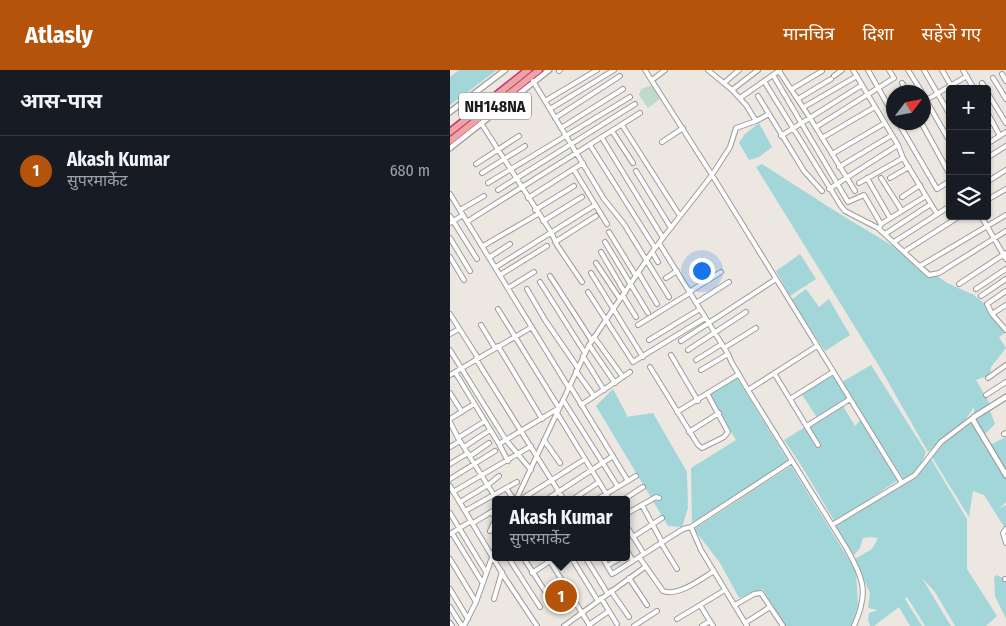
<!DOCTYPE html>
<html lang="hi">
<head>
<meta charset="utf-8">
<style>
  :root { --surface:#171b24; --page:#20242c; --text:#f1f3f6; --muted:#9ea1a6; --line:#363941; --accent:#b45309 }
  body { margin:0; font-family:"Fira Sans Condensed","Noto Sans Devanagari",sans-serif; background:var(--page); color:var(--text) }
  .controls { position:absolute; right:15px; top:15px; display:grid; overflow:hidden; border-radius:5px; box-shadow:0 1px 4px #0004 }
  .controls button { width:45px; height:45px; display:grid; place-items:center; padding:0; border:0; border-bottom:1px solid var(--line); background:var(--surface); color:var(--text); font:25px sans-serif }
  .compass { position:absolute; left:436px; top:15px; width:45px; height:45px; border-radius:50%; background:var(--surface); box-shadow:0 1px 4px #0004; rotate:58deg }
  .you { position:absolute; left:251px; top:200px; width:18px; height:18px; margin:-12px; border:4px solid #fff; border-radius:50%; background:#1a73e8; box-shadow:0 0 0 8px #1a73e833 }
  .badge { display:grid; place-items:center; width:32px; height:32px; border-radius:50%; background:var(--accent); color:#fff; font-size:16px; font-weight:700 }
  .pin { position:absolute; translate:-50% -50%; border:2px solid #fff; box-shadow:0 1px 5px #0006 }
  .popup { position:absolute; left:42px; top:426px; width:138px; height:65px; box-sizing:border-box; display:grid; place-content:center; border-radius:5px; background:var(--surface); filter:drop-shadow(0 1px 4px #0005); font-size:16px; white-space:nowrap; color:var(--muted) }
  .popup b { font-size:19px; color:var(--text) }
  .popup::after { content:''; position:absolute; left:50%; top:100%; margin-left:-10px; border:10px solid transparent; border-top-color:var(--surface) }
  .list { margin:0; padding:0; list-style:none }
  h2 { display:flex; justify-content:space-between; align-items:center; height:65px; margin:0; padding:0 20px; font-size:21px }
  h2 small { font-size:16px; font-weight:400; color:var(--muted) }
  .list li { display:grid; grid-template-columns:32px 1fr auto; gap:15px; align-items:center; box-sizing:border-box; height:70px; padding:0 20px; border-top:1px solid var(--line) }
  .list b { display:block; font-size:19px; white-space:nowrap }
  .list p { margin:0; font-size:16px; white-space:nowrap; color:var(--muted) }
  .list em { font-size:16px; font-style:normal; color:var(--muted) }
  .icon { flex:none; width:28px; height:28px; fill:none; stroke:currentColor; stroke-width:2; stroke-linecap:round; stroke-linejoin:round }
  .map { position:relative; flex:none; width:556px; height:556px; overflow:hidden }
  header { display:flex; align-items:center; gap:30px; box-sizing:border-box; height:70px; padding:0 25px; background:var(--accent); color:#fff }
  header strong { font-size:24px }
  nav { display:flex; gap:28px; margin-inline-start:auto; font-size:18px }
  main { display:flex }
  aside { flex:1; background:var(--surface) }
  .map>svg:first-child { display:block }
</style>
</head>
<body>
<header>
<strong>Atlasly</strong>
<nav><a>मानचित्र</a><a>दिशा</a><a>सहेजे गए</a></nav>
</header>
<main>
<aside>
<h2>आस-पास<small></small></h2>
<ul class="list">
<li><span class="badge">1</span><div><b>Akash Kumar</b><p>सुपरमार्केट</p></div><em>680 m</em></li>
</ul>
</aside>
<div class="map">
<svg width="556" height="556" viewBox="0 0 556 556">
  <rect width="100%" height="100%" fill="#ece7e1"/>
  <path fill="#bedac9" d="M202,15L210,29L198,38L189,25L191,19Z"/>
  <path fill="#a3d6d9" d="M9,0H47L0,35V7Z
    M309,53L322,77L309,87L299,90L289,73L295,64Z
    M312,94L385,141L456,184L497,213L524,225L537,236L555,263L549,267L556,278L541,297L540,305L526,310L540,334L524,345V337L514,352L478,382L429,296L306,97Z
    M350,184L366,209L340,226L326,201Z
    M356,219L369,237L379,229L400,265L375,281L341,230Z
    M421,295L476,382L470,397L481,389L517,449V499L547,546L536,556H505L485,522L472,508L501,556H475L457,527L455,529L472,556H460L449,537L424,556H420L418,549L419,543L428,540L418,538L420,523L405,489L422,479L428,468L420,467L413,468L410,478L404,485L384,455L454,410L419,356L448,410L385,452C368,424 353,396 334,370L368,349L351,323L384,305L399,329L373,347L393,336L405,356L413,347L392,312Z
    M287,308L338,391L242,453L241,398L286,370L259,323Z
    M163,319L177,345L175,347L203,343L237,402L238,438L232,457L218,456L146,336Z
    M539,338L545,354L535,364L525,348Z
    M525,350L556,406V432L549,439L556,435V460L534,425L523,421L519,447L480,384Z
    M556,367V402L540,375Z
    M341,396L406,501L408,536L401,556H335L313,519L289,528L270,493L244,459Z
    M547,505L556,510V549L545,526L544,507Z"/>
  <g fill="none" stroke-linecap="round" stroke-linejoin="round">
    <defs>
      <path id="minor" d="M195,0L262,105L452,413
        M258,0L282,20L296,35L306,51
        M403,0L448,75L453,88L487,144
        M418,0L443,44
        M458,0L472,22
        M474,0L500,45
        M492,0L503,19
        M513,0L524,19
        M109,1L110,0
        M329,1L360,48L405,121
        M552,4L556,11
        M323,5L398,132L414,125L431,154L429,159
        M384,6L392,0
        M543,8L556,29
        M202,10L215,0
        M83,11L154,129L174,154L219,227
        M314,11L391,136L395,141L428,158L479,205L489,203L556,161
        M274,13L289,0
        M452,13L457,22
        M532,13L536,19
        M342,19L372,1
        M282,20L308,0
        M537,22L556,53
        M473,25L500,72
        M308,26L354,101L372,121
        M290,28L330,0
        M348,29L381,9
        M95,31L147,0
        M473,32L517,6
        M354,37L407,6
        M100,39L164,0
        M537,42L550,66
        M105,48L170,6
        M448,52L487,119L500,111
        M471,52L500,105
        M31,53L101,162L107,175L132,212
        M172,55L230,146
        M366,57L444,8L439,0
        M111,58L173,19
        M162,61L183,93
        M331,66L412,15
        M152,68L213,168
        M372,68L425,37
        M212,72L233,58
        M537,74L556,62
        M140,75L205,178
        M382,84L435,53
        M537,88L556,76
        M26,94L69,66
        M389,97L442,65
        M124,100L157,154
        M186,101L221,158
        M32,103L75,76
        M417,108L440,148
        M431,108L452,141
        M440,108L459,97
        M537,112L556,100
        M38,113L180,27
        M409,113L453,88
        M379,119L448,75
        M48,120L185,34
        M0,124L119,318
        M452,127L470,115
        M78,128L133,93
        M537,130L556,119
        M10,140L34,126
        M85,140L124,116
        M0,146L27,189
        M531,146L556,189
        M18,151L190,43
        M93,151L132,127
        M0,153L13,145
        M431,154L476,126
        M159,162L186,206
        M435,164L481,134
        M0,168L20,201
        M105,172L146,146
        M155,172L198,243
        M444,172L500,136
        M209,173L278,284L282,293L298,320
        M33,176L88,144
        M455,181L510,146
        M151,182L175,223
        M202,182L208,192
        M0,187L14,210
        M40,187L60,174
        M146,193L170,229
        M470,196L556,145
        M46,197L145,135
        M188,202L207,234
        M141,203L193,287
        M50,205L97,176
        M100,206L142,271
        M216,208L227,201
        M90,212L135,283
        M509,214L556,183
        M58,218L84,202
        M77,219L95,250L128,298
        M526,219L556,199
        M556,221L537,234L542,244L556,260
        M138,222L183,292L255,248
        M239,222L271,202
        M173,226L186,247
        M531,226L556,209
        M246,233L279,212
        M48,239L109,338
        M0,244L28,288
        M542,244L556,235
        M31,255L45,278
        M188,255L240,223
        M0,264L9,259
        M144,267L173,307
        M199,270L250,239
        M231,271L326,209
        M139,275L165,313
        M48,276L92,349
        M367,276L298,320L397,479C414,511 419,522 404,556
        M274,278L306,258
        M0,280L56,370L81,400
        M238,280L296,242
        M221,285L248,331
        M133,286L154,320
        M26,289L114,430
        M246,290L272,274
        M200,297L248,375L252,378L274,367L278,362L258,325
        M251,300L278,284
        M126,301L144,326
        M5,302L49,374L109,338
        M324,303L368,375
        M0,305L82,257
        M538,308L556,295
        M120,316L178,411
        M0,323L12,342
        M536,325L556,312
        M340,329L383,302
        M113,330L168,417
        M131,335L180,302
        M227,342L289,304
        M107,343L160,430
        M0,349L24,334
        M0,352L8,368L47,430
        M357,356L400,329
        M239,362L269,343
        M554,364L556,363
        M8,368L35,351
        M94,370L110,393
        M49,374L58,391
        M0,377L10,371
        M14,377L40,360
        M20,386L39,373
        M0,394L18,383
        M0,409L45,381
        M0,416L55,508L87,556
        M56,418L64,430
        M3,422L81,376
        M75,427L135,389
        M66,430L139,275L202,182L262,105L280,77L286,58L306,51L319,44
        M96,430L163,386
        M122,430L149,412
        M146,430L186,406
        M173,430L193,417
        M10,432L38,415L49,406
        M192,435L212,472
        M15,441L67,412
        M0,443L36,502
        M176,444L206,427L209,428
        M23,453L46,439
        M382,455L465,405L491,372L524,347
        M241,457L251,480L297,556
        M556,459L553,463L556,473
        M179,460L194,484
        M40,461L46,448L41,442
        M2,463L32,512
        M0,464L21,451
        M183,467L212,448
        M211,473L227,499
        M176,479L183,491
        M58,487L90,537
        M73,487L102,532
        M121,487L148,531
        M135,487L158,524
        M152,487L162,504L164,503L233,459L241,457L342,391
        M189,487L213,521C228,527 251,509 264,501
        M0,489L26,532
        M100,491L140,556
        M157,496L172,487
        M82,503L106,487
        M179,508L197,535
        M555,509H556
        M0,519L18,549
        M161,521L179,547
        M151,528L167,554
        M44,529L52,502
        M250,535L263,556
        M285,535L304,524L311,523L333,556
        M0,537L12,556
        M227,549L275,520
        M0,553L2,556
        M295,553L320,537
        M139,555L159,541
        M14,556L26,532L46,476
        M114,556L195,497
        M184,556L207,541
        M252,556L260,551"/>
      <path id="tertiary" d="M0,42L55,0
        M0,78L99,0
        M556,327L524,347L523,350L556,405"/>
      <path id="trunk" d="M0,62L78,0
        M0,71L89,0"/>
    </defs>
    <use href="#minor" stroke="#9c9c9c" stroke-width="6"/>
    <use href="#tertiary" stroke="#9c9c9c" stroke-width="7"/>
    <use href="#trunk" stroke="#ce2a7e" stroke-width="9"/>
    <use href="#minor" stroke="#fff" stroke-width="4"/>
    <use href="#tertiary" stroke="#fff" stroke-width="4.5"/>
    <use href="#trunk" stroke="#eca6a2" stroke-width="6"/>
  </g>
  <g text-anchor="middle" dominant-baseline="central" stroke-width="4" stroke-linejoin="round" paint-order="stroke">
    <rect fill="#fff" stroke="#5f5f5f" stroke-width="1" x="9" y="22.5" width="72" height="27" rx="4"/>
    <g font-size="16" font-weight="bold" fill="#1b1b1b">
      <text x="45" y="36">NH148NA</text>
    </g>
  </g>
</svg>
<div class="controls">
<button>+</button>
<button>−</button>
<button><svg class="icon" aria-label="layers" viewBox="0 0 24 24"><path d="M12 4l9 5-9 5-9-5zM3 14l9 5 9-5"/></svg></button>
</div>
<svg class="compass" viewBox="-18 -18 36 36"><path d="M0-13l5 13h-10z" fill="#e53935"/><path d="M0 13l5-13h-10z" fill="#9ea1a6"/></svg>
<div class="you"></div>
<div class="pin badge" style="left:111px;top:526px">1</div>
<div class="popup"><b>Akash Kumar</b>सुपरमार्केट</div>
</div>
</main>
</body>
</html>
